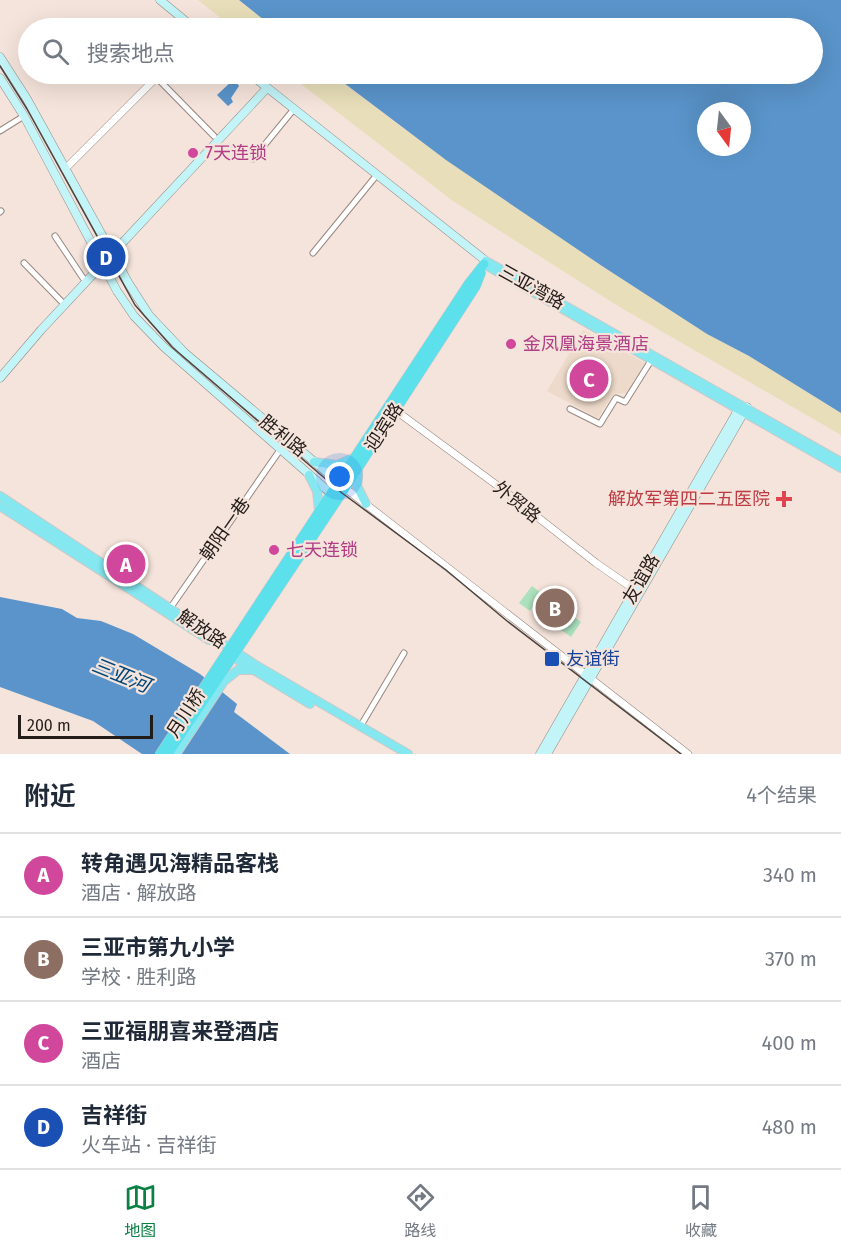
<!DOCTYPE html>
<html lang="zh">
<head>
<meta charset="utf-8">
<style>
  :root { --surface:#fff; --page:#f2f2f3; --text:#1f2937; --muted:#747a83; --line:#e0e1e3; --accent:#0b8043 }
  body { margin:0; font-family:"Fira Sans","Noto Sans SC",sans-serif; background:var(--page); color:var(--text) }
  .compass { position:absolute; left:697px; top:102px; width:54px; height:54px; border-radius:50%; background:var(--surface); box-shadow:0 6px 24px #0002; rotate:165deg }
  .scale { position:absolute; left:18px; bottom:15px; width:135px; box-sizing:border-box; padding-left:6px; border:3px solid #231d1a; border-top:0; font-size:16px; line-height:21px; white-space:nowrap; color:#231d1a; -webkit-text-stroke:4px #f5e4db; paint-order:stroke }
  .you { position:absolute; left:340px; top:477px; width:21px; height:21px; margin:-15px; border:4px solid #fff; border-radius:50%; background:#1a73e8; box-shadow:0 0 0 9px #1a73e833 }
  .badge { display:grid; place-items:center; width:39px; height:39px; border-radius:50%; background:var(--accent); color:#fff; font-size:20px; font-weight:700 }
  .pin { position:absolute; translate:-50% -50%; border:3px solid #fff; box-shadow:0 2px 6px #0006 }
  .list { margin:0; padding:0; list-style:none }
  h2 { display:flex; justify-content:space-between; align-items:center; height:78px; margin:0; padding:0 24px; font-size:26px }
  h2 small { font-size:20px; font-weight:400; color:var(--muted) }
  .list li { display:grid; grid-template-columns:39px 1fr auto; gap:18px; align-items:center; box-sizing:border-box; height:84px; padding:0 24px; border-top:2px solid var(--line) }
  .list b { display:block; font-size:22px; white-space:nowrap }
  .list p { margin:0; font-size:20px; white-space:nowrap; color:var(--muted) }
  .list em { font-size:20px; font-style:normal; color:var(--muted) }
  .icon { flex:none; width:33px; height:33px; fill:none; stroke:currentColor; stroke-width:2; stroke-linecap:round; stroke-linejoin:round }
  .map { position:relative; flex:none; width:841px; height:754px; overflow:hidden }
  .search { position:absolute; background:var(--surface); box-shadow:0 6px 24px #0002; left:18px; right:18px; top:18px; height:66px; display:flex; align-items:center; gap:15px; box-sizing:border-box; padding:0 21px; border-radius:33px; color:var(--muted); font-size:22px }
  .sheet { height:414px; background:var(--surface) }
  nav { display:flex; justify-content:space-around; align-items:center; box-sizing:border-box; height:84px; border-top:2px solid var(--line); background:var(--surface); font-size:16px; color:var(--muted) }
  nav a { display:grid; justify-items:center; gap:3px }
  nav .on { color:var(--accent) }
  .map>svg:first-child { display:block }
</style>
</head>
<body>
<div class="map">
<svg width="841" height="754" viewBox="0 0 841 754">
  <rect width="100%" height="100%" fill="#f5e4db"/>
  <path fill="#eddaca" d="M583,330L645,363L627,393L613,394L598,418L547,391Z"/>
  <path fill="#ace1bd" d="M532,586L542,594L530,611L519,603Z
    M545,595L581,622L571,637L533,610Z"/>
  <path fill="#e8deb9" d="M198,0H239L274,28H233Z
    M288,74H332L404,129L602,266L707,334L749,356L841,413V435L618,306L453,201Z"/>
  <path fill="#5a94ca" fill-rule="evenodd" d="M239,0H841V413L749,356L707,334L602,266L446,160L332,74H812V28H274ZM706,111H742V147H706Z
    M234,79L239,86L231,98L233,102L228,106L217,95Z
    M0,597L62,609L77,618L101,621L133,634L200,674L237,704L234,712L290,754H142L93,721L0,687Z"/>
  <g fill="none" stroke-linecap="round" stroke-linejoin="round">
    <defs>
      <path id="minor" d="M160,81L214,136
        M0,131L24,116
        M253,159L294,109
        M0,212L1,211
        M55,236L83,278
        M313,253L376,176
        M24,263L62,302
        M570,409L600,424L616,398L625,402L652,359
        M171,607L280,450
        M360,727L404,653"/>
      <path id="tertiary" d="M65,169L160,74
        M395,410L498,486L596,563L638,592
        M345,488L688,754"/>
      <path id="secondary" d="M160,0L194,28
        M0,57L27,99L129,284L149,315L185,353L342,485
        M250,74L486,261
        M0,78L24,116L117,291L134,316L164,347L335,497
        M0,378L41,330L267,88
        M540,754L741,405
        M547,754L747,407"/>
      <path id="primary" d="M314,462L337,465L351,459
        M841,462L486,261L484,264L841,468
        M358,469L357,486L366,504
        M309,475L317,491L319,510
        M0,496L254,664L408,754
        M0,506L209,640
        M239,661L310,704
        M176,754L224,681L238,670H252"/>
      <path id="trunk" d="M160,754L469,283L484,264
        M168,754L338,499L476,286L481,273"/>
    </defs>
    <use href="#minor" stroke="#978780" stroke-width="7"/>
    <use href="#tertiary" stroke="#978780" stroke-width="8"/>
    <use href="#secondary" stroke="#978780" stroke-width="9"/>
    <use href="#primary" stroke="#cac9c8" stroke-width="10"/>
    <use href="#trunk" stroke="#cac9c8" stroke-width="10"/>
    <use href="#minor" stroke="#fff" stroke-width="5"/>
    <use href="#tertiary" stroke="#fff" stroke-width="7"/>
    <use href="#secondary" stroke="#c2f4f8" stroke-width="8"/>
    <use href="#primary" stroke="#85e8f1" stroke-width="8"/>
    <use href="#trunk" stroke="#5ce0ec" stroke-width="9"/>
    <path stroke="#4b433f" stroke-width="1.5" d="M0,66L27,109L135,305L172,347L342,493L446,570L507,621L681,754"/>
  </g>
  <g fill="#d1479c" stroke="#f5e4db" stroke-width="2">
    <circle cx="193" cy="153" r="6"/>
    <circle cx="511" cy="344" r="6"/>
    <circle cx="274" cy="550" r="6"/>
  </g>
  <path fill="#e0444e" stroke="#f5e4db" stroke-width="2" d="M781 490h6v6h6v6h-6v6h-6v-6h-6v-6h6z"/>
  <rect fill="#1a4fb4" stroke="#f5e4db" stroke-width="2" x="544" y="651" width="16" height="16" rx="3"/>
  <g text-anchor="middle" dominant-baseline="central" stroke-width="4.5" stroke-linejoin="round" paint-order="stroke">
    <g font-size="18" fill="#b23c85" stroke="#f5e4db" text-anchor="start">
      <text x="205" y="153">7天连锁</text>
      <text x="523" y="344">金凤凰海景酒店</text>
      <text x="286" y="550">七天连锁</text>
    </g>
    <g font-size="18" fill="#231d1a" stroke="#f5e4db">
      <text transform="translate(532 287) rotate(29)">三亚湾路</text>
      <text transform="translate(384 427) rotate(-57)">迎宾路</text>
      <text transform="translate(283 436) rotate(39)">胜利路</text>
      <text transform="translate(517 502) rotate(39)">外贸路</text>
      <text transform="translate(225 529) rotate(-55)">朝阳一巷</text>
      <text transform="translate(641 579) rotate(-60)">友谊路</text>
      <text transform="translate(202 629) rotate(34)">解放路</text>
      <text transform="translate(186 713) rotate(-57)">月川桥</text>
    </g>
    <g font-size="18" fill="#be3a42" stroke="#f5e4db" text-anchor="end">
      <text x="770" y="499">解放军第四二五医院</text>
    </g>
    <g font-size="18" fill="#164399" stroke="#f5e4db" text-anchor="start">
      <text x="566" y="659">友谊街</text>
    </g>
    <g font-size="20" font-style="italic" fill="#004779" stroke="#f5e4db">
      <text transform="translate(121 675) rotate(22)">三亚河</text>
    </g>
  </g>
</svg>
<svg class="compass" viewBox="-18 -18 36 36"><path d="M0-13l5 13h-10z" fill="#e53935"/><path d="M0 13l5-13h-10z" fill="#747a83"/></svg>
<div class="scale">200 m</div>
<div class="you"></div>
<div class="pin badge" style="left:126px;top:564px;background:#d1479c">A</div>
<div class="pin badge" style="left:555px;top:608px;background:#8d6e63">B</div>
<div class="pin badge" style="left:589px;top:379px;background:#d1479c">C</div>
<div class="pin badge" style="left:106px;top:257px;background:#1a4fb4">D</div>
<div class="search"><svg class="icon" aria-label="search" viewBox="0 0 24 24"><circle cx="10" cy="10" r="6"/><path d="M15 15l6 6"/></svg>搜索地点</div>
</div>
<section class="sheet">
<h2>附近<small>4个结果</small></h2>
<ul class="list">
<li><span class="badge" style="background:#d1479c">A</span><div><b>转角遇见海精品客栈</b><p>酒店 · 解放路</p></div><em>340 m</em></li>
<li><span class="badge" style="background:#8d6e63">B</span><div><b>三亚市第九小学</b><p>学校 · 胜利路</p></div><em>370 m</em></li>
<li><span class="badge" style="background:#d1479c">C</span><div><b>三亚福朋喜来登酒店</b><p>酒店</p></div><em>400 m</em></li>
<li><span class="badge" style="background:#1a4fb4">D</span><div><b>吉祥街</b><p>火车站 · 吉祥街</p></div><em>480 m</em></li>
</ul>
</section>
<nav>
<a class="on"><svg class="icon" aria-label="map" viewBox="0 0 24 24"><path d="M3 6l6-2 6 2 6-2v14l-6 2-6-2-6 2zM9 4v14M15 6v14"/></svg>地图</a>
<a><svg class="icon" aria-label="directions" viewBox="0 0 24 24"><path d="M12 3l9 9-9 9-9-9zM9 14v-3h6M13 9l2 2-2 2"/></svg>路线</a>
<a><svg class="icon" aria-label="saved" viewBox="0 0 24 24"><path d="M7 4h10v16l-5-4-5 4z"/></svg>收藏</a>
</nav>
</body>
</html>
